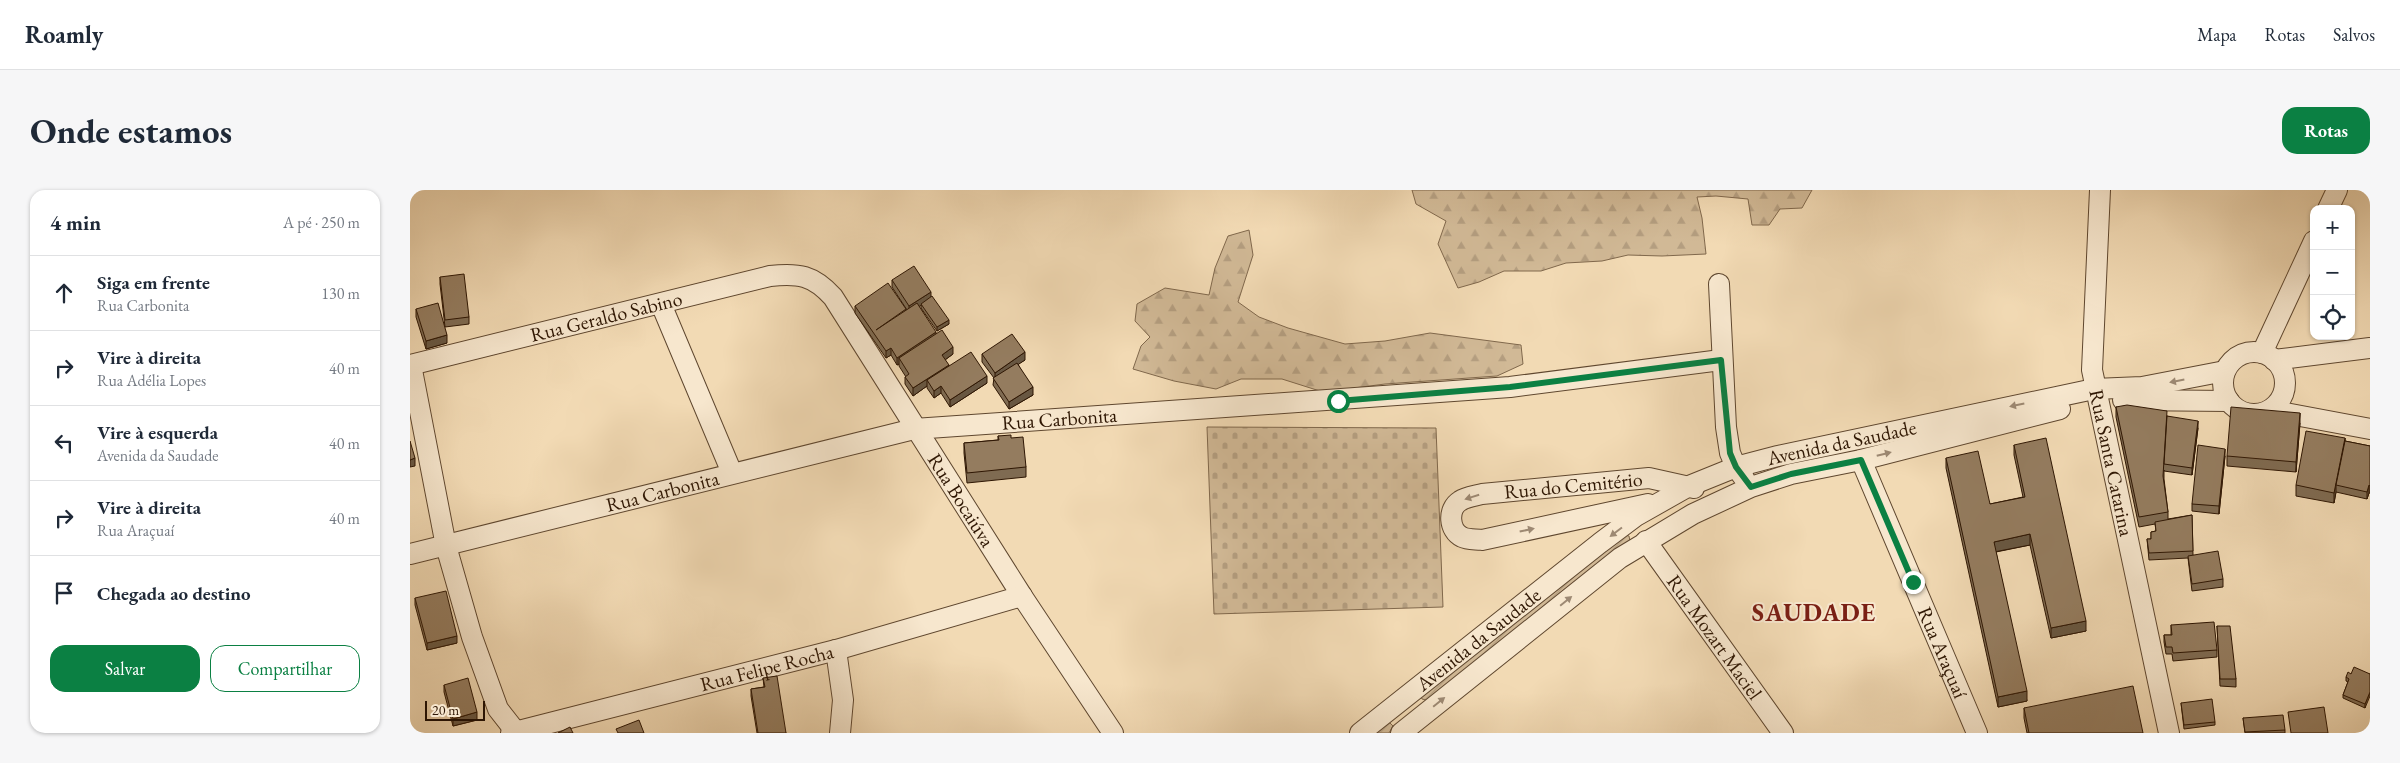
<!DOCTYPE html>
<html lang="pt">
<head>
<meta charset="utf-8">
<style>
  :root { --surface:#fff; --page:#f6f6f7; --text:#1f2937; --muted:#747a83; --line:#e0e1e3; --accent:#0b8043 }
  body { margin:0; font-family:"EB Garamond",serif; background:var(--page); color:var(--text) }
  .controls { position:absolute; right:15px; top:15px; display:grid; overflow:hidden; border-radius:10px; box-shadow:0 1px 4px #0004 }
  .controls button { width:45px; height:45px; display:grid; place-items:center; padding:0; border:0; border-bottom:1px solid var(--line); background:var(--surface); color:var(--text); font:25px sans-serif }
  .scale { position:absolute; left:15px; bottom:12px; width:60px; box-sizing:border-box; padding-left:5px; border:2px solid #2e1603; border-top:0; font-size:14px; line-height:18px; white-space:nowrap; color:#2e1603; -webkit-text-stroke:4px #f7e7ce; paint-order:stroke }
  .stop { position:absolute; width:15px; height:15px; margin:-11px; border:4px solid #0b8043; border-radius:50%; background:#fff }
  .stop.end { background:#0b8043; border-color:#fff; box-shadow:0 1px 5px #0008 }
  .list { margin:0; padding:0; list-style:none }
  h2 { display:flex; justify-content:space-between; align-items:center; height:65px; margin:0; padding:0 20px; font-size:21px }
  h2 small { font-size:16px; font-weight:400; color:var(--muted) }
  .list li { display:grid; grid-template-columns:32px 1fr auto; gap:15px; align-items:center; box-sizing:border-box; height:75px; padding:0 20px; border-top:1px solid var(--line) }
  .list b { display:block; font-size:19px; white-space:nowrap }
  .list p { margin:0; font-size:16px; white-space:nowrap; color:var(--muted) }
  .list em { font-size:16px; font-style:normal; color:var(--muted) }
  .actions { display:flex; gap:10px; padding:15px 20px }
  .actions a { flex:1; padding:11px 0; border:1px solid var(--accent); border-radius:15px; text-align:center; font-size:18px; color:var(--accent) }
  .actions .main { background:var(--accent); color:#fff }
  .icon { flex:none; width:28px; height:28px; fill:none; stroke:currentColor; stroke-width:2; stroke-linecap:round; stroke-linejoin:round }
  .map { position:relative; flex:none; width:1960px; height:543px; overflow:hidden; border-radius:15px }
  header { display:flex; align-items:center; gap:30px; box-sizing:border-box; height:70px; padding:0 25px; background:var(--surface); border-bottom:1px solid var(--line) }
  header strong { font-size:24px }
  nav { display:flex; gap:28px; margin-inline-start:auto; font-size:18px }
  .intro { display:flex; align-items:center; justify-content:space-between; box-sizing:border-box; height:120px; padding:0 30px }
  h1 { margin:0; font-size:35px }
  .button { padding:12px 22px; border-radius:15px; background:var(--accent); color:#fff; font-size:18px; font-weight:700 }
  main { display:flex; gap:30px; padding:0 30px }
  aside { flex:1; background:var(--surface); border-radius:15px; box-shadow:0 1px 4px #0004 }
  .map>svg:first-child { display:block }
</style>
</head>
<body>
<header>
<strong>Roamly</strong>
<nav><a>Mapa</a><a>Rotas</a><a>Salvos</a></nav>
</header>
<div class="intro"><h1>Onde estamos</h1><a class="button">Rotas</a></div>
<main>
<aside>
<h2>4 min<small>A pé · 250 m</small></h2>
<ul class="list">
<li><svg class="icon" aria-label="ahead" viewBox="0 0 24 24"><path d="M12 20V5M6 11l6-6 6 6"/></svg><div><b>Siga em frente</b><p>Rua Carbonita</p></div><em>130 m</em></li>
<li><svg class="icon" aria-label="right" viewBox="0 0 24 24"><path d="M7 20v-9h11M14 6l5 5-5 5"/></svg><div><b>Vire à direita</b><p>Rua Adélia Lopes</p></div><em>40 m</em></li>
<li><svg class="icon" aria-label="left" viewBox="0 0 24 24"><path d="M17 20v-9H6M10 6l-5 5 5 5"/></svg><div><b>Vire à esquerda</b><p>Avenida da Saudade</p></div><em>40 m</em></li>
<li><svg class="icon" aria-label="right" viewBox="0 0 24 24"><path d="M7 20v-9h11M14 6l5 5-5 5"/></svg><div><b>Vire à direita</b><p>Rua Araçuaí</p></div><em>40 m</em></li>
<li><svg class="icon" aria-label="arrive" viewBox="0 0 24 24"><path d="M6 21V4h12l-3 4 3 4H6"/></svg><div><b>Chegada ao destino</b></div></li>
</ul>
<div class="actions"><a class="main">Salvar</a><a>Compartilhar</a></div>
</aside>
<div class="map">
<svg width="1960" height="543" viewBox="0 0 1960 543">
  <defs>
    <pattern id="forest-firs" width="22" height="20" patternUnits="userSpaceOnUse" patternTransform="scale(1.25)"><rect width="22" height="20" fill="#d1b996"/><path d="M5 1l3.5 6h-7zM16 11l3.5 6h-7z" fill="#b49e80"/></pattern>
    <pattern id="cemetery-stones" width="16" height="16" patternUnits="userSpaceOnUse" patternTransform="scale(1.25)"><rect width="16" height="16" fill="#d1b996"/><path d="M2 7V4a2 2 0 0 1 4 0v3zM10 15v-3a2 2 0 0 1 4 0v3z" fill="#b49e80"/></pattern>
    <pattern id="garden-furrows" width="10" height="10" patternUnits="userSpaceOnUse" patternTransform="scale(1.25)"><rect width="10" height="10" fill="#d1b996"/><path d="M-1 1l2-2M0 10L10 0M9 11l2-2" fill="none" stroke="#b49e80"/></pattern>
  </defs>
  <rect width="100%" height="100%" fill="#f2dab4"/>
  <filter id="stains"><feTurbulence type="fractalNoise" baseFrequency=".004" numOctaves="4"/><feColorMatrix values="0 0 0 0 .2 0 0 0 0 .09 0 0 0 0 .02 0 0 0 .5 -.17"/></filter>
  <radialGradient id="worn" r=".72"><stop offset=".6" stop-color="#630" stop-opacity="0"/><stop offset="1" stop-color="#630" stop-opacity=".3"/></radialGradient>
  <path fill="url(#forest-firs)" stroke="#80684c" d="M1002,0H1402L1392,18L1370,19L1359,35H1342L1338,9L1306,6L1287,7L1292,28L1296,64L1252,66L1218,65L1192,71L1156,73L1131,81H1094L1069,92L1048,98L1028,54L1036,31L1006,14Z
    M839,40L843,65L828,112L849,127L878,138L935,154L975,151L1020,143L1111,155L1113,174L1087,186L975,194L913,202L872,189H831L806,199L764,191L723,179L731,156L740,147L725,131L727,114L755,98L799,105L805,78L818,46Z"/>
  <path fill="url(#cemetery-stones)" stroke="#80684c" d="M797,237L1026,238L1033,417L804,424Z"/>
  <path fill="url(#garden-furrows)" stroke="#80684c" d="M1215,345L1219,346L1220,351L1021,507L1016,510L1012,509L1011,507Z
    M979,532L983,536L979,543H962Z"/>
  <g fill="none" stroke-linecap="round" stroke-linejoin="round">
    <defs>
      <g id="minor">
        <path id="s1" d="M1690,0L1682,180L1759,543"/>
        <path d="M1918,19L1927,0"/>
        <path d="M1309,94L1316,237L1320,263L1326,277L1334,288"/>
        <path d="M251,114L322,283"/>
        <circle cx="1844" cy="193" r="31"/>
        <path d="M1852,163L1904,51"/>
        <path d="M1864,170L1960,158"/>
        <path id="s2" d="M0,175L360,86C389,83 403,85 423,107L612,406L703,543"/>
        <path d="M1,175L36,356L62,447L88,519L106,542"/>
        <path d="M1713,210L1819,211"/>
        <path d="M1864,221L1960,239"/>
        <path id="s3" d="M1451,270L1567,543"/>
        <path id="s4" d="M1238,314L1072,350C1066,349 1058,350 1052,347C1039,341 1037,319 1050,311C1056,307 1065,306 1072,304L1239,288L1284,298"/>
        <path id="s5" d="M1236,351L1373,543"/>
        <path id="s6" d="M0,364L504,239L1100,197L1311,170"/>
        <path d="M426,460L433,510L430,543"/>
        <path id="s7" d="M101,543L426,460L612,406"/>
        <path id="s8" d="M950,543L1190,353L1226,326L1279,296L1326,277L1368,266L1684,199L1732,197L1815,181"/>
        <path d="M991,543L1210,368L1283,324L1341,297L1381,284L1451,270L1650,219"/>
      </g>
    </defs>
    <use href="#minor" stroke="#5f472f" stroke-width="22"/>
    <use href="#minor" stroke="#f7e7ce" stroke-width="20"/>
  </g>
  <path fill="#7f6b52" stroke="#2e1603" d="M30,87L59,127V134L35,137L30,94Z
    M482,90L521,107L539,134L527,141L511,118V115L509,117L526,144L543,164L535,170L539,176L577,193L540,217L531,203L524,208L517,198V196L503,206L495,194V187H496L489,176V174L487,175L481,165L476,168L445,123V116L496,120H497L482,97Z
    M6,119L37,153L16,159L6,127Z
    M572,164L615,170L608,174L623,205L599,219L583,195L584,188L572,172Z
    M1706,217L1757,226L1788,238L1782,285L1754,281V280V289L1758,322V329L1782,325L1783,365L1813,389V397L1782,401L1778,368L1739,370L1737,349H1741V342L1746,341L1745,334L1729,337L1706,227Z
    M1890,233L1886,282L1817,276V266Z
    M588,246L601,248L616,277V287L557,293L554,263V253L588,250Z
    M1935,248V251L1960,256V303H1959L1957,309L1926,302L1924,313L1886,306V295Z
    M1604,255L1676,441L1641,448L1620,355L1586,362L1617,511L1588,517L1536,278V268L1580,314L1613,307L1604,265Z
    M1815,266L1809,324L1782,321V314Z
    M5,408L47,453L17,460L5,415Z
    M1761,435L1807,460V467L1763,471L1762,464H1756L1754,452V445H1761Z
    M1807,436L1826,489V497L1810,496Z
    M1941,484H1960L1955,518L1933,508V505L1938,492L1936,491V487Z
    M353,488L376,543H347L341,506V499L354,497Z
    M34,495L67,530L43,536L34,502Z
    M1771,513L1805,532V535L1774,539Z
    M1614,518L1733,543H1617L1614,528Z
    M1833,528L1875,540V543H1835Z"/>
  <path fill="#685742" stroke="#2e1603" d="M521,102V109L499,123V116Z
    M539,130V134L527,141V137Z
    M526,142V149L489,168V174L487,175V168Z
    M37,145V153L16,159V151Z
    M543,157V164L532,172V165Z
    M481,158V165L476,168V161Z
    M615,162V170L585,190V183Z
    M539,175V182L517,190V196L503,206V198Z
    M577,186V193L540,217V210Z
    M531,196V203L524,208V201Z
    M623,197V205L599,219V212Z
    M1890,223V233L1886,282V272Z
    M1788,231V238L1782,285V278Z
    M1935,248V258L1926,295V302L1924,313V303Z
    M1815,259V266L1809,324V316Z
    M5,268V276L0,277V270Z
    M1959,295V303L1957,309V302Z
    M1620,344V355L1584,362V352Z
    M1676,431V441L1641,448V438Z
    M47,446V453L17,460V453Z
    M1617,501V511L1588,517V507Z
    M1960,502V506L1955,518V514Z
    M67,522V530L43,536V529Z"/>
  <path fill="#947c5f" stroke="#2e1603" d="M504,76L521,102L499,116L482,90Z
    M54,84L59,127L35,130L30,87Z
    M478,93L496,119L466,140L507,113L526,142L487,168L481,158L476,161L445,116Z
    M522,106L539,130L527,137L511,114Z
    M28,113L37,145L16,151L6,119Z
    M532,140L543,157L532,165L539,175L503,198L495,187L499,184L489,168Z
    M602,144L615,162L585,183L572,164Z
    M561,162L577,186L540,210L531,196L524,201L517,190Z
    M607,173L623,197L599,212L583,188Z
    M1717,215L1757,221L1753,286L1758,322L1729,327L1706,217Z
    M1821,217L1890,223L1886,272L1817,266Z
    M1757,226L1788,231L1782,278L1754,274Z
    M1896,241L1935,248L1924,303L1886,295Z
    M601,245V248L613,247L616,277L557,283L554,253L589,250L588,246Z
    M1636,248L1676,431L1641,438L1620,344L1584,352L1617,501L1588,507L1536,268L1568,261L1580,314L1615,307L1604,255Z
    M0,251L5,268L0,270Z
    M1935,251L1960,256V296L1959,295L1957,302L1926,295Z
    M1788,255L1815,259L1809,316L1782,314Z
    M1782,325L1783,361L1739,363L1737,349H1741V342L1746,341L1745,332Z
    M1808,361L1813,389L1782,394L1778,366Z
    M36,401L47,446L17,453L5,408Z
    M1804,432L1807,460L1763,463L1762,457H1756L1754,445H1762L1761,435Z
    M1807,436H1820L1826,489H1810Z
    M1944,477L1960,484V502L1955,514L1933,505L1939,489L1936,487L1938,482L1941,484Z
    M367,486L376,543H348L341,499L355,497L353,488Z
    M58,488L67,522L43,529L34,495Z
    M1723,496L1733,543H1619L1614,518Z
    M1802,509L1805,532L1774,535L1771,513Z
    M1914,517L1918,543H1881L1878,522Z
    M1873,525L1875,540L1835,542L1833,528Z
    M229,530L234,543H208L206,539Z
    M160,537L163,543H148Z"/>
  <defs><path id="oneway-solid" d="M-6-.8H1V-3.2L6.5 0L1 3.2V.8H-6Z" transform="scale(1.25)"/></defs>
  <g fill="#9d8973">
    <use href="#oneway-solid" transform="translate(1767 191) rotate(169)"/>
    <use href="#oneway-solid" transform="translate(1607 215) rotate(168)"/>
    <use href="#oneway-solid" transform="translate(1474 264) rotate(-14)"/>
    <use href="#oneway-solid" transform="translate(1062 307) rotate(163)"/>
    <use href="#oneway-solid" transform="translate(1117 340) rotate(-12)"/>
    <use href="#oneway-solid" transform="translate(1206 342) rotate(143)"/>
    <use href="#oneway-solid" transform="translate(1156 411) rotate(-39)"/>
    <use href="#oneway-solid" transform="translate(1029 512) rotate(-39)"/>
  </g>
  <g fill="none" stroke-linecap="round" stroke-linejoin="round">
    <path stroke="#0b8043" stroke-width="6" d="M928,211L1100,197L1311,170L1320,263L1326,277L1341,297L1381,284L1451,270L1503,392"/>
  </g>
  <g text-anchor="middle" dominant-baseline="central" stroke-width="4" stroke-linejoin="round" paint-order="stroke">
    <g font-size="20" fill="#2e1603" stroke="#f7e7ce">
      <text stroke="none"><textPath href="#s2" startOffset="202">Rua Geraldo Sabino</textPath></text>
      <text stroke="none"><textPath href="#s6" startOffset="665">Rua Carbonita</textPath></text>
      <text stroke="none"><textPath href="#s8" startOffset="571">Avenida da Saudade</textPath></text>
      <text stroke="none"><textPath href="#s1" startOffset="275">Rua Santa Catarina</textPath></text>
      <text stroke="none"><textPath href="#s4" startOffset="348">Rua do Cemitério</textPath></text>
      <text stroke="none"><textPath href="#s6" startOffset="260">Rua Carbonita</textPath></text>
      <text stroke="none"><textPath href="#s2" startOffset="681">Rua Bocaiúva</textPath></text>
      <text stroke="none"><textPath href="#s5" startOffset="118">Rua Mozart Maciel</textPath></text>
      <text stroke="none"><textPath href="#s8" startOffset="151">Avenida da Saudade</textPath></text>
      <text stroke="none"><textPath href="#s3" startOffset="209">Rua Araçuaí</textPath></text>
      <text stroke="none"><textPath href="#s7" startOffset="264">Rua Felipe Rocha</textPath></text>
    </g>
    <g font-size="25" font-weight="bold" letter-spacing="1" fill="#7a1f14" stroke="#f7e7ce">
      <text x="1404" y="422">SAUDADE</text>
    </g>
  </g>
  <rect width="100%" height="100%" filter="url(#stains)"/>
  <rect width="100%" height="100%" fill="url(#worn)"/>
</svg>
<div class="controls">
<button>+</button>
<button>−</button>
<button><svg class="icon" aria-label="locate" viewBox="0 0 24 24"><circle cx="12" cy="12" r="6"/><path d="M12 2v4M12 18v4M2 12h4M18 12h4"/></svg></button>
</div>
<div class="scale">20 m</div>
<div class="stop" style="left:928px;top:211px"></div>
<div class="stop end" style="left:1503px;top:392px"></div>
</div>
</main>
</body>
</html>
